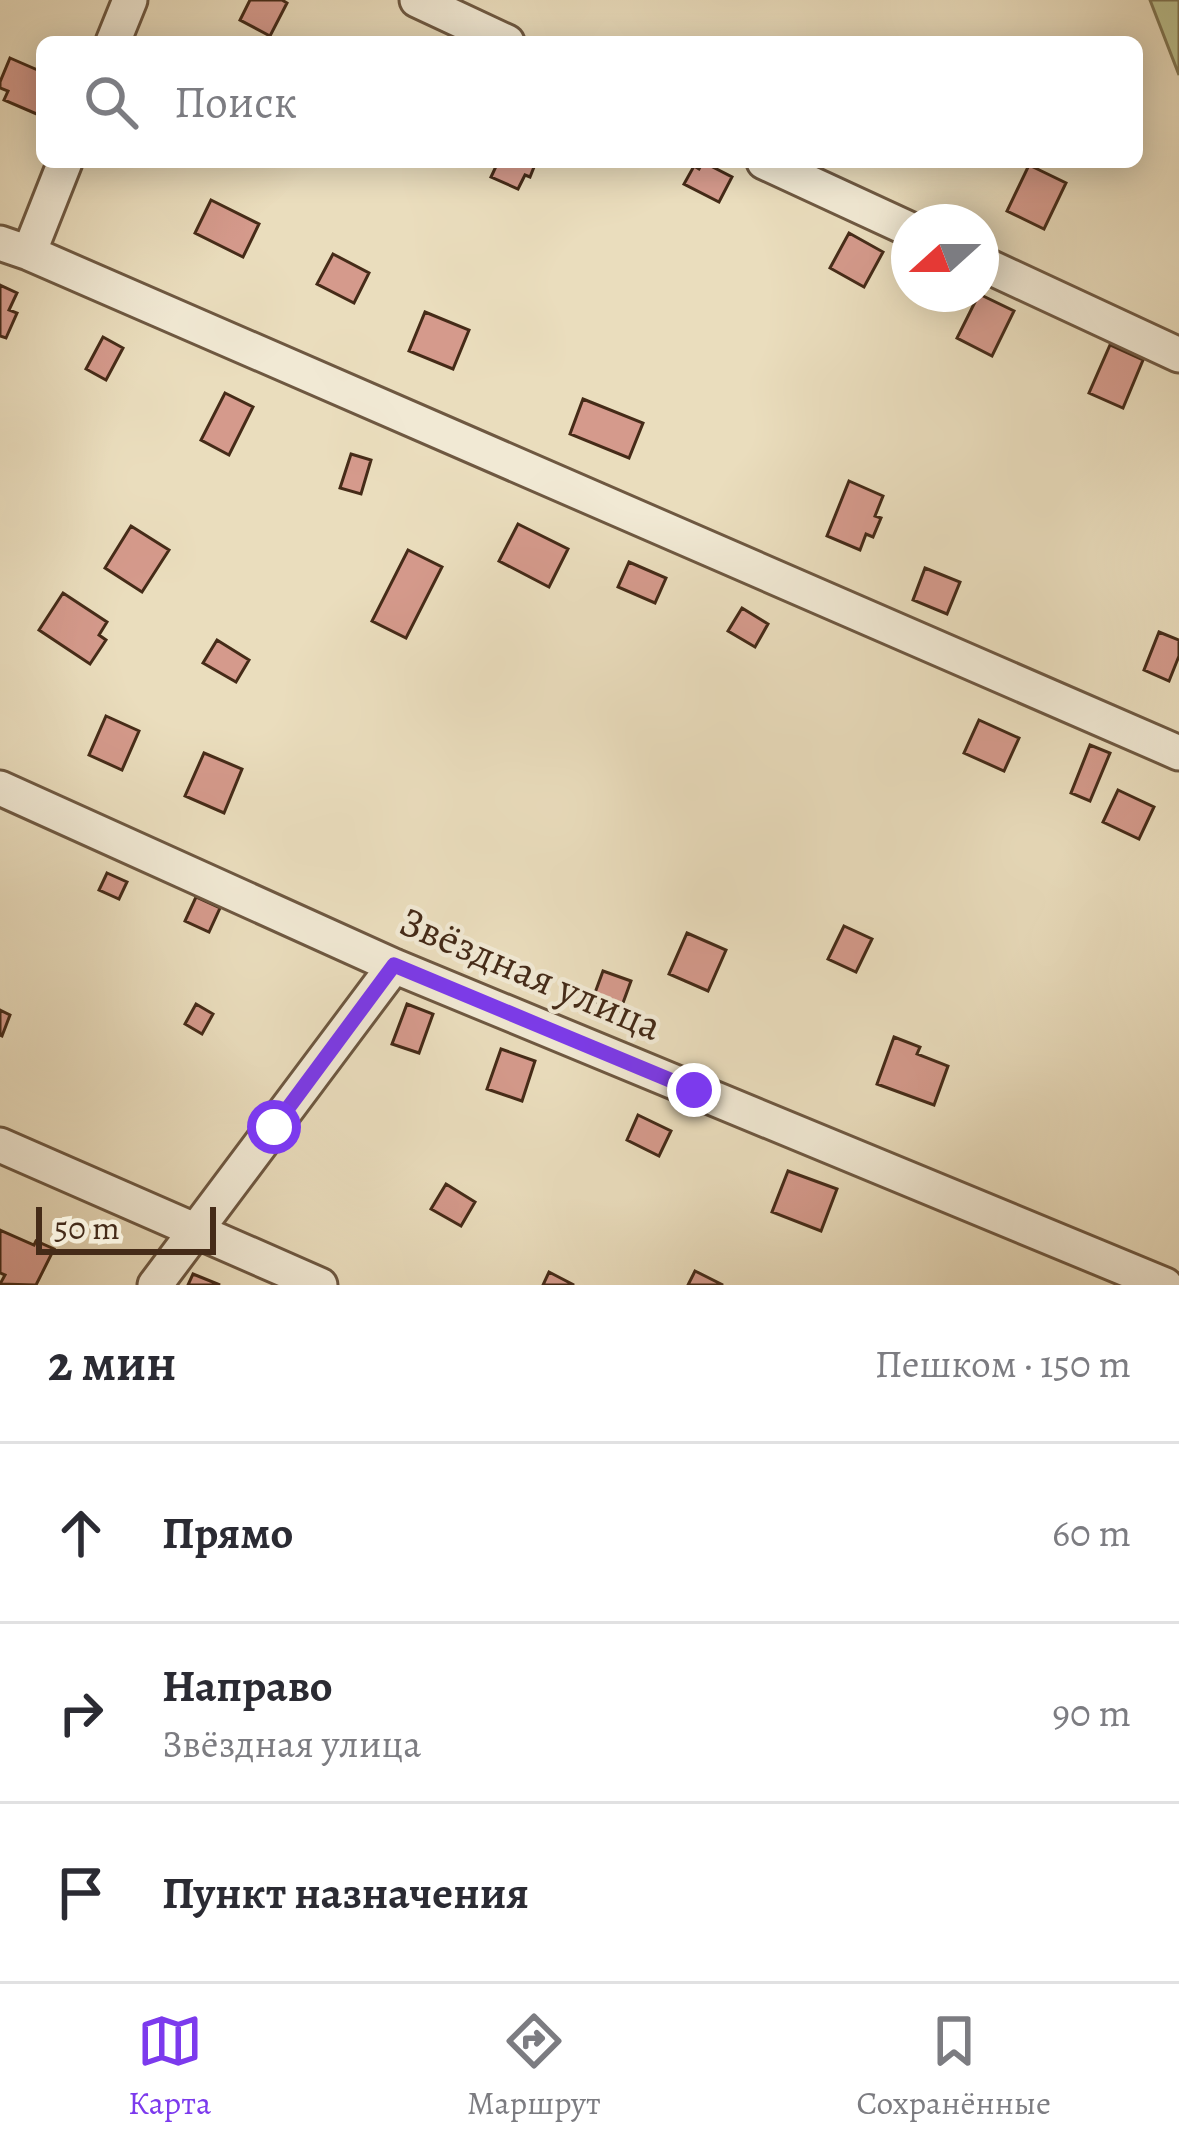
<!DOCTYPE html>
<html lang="ru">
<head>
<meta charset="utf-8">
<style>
  :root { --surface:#fff; --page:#f2f2f3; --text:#2b2b33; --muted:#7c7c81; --line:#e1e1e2; --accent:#7c3aed }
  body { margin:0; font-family:Alegreya,serif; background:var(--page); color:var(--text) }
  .compass { position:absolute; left:891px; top:204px; width:108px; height:108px; border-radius:50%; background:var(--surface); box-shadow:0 6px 30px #0003; rotate:249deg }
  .scale { position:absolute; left:36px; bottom:30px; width:180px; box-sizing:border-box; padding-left:12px; border:6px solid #452b18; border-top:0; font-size:33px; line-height:42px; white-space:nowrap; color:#452b18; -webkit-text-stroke:9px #f1e9d4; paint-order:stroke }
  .stop { position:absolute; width:36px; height:36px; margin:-27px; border:9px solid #7c3aed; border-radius:50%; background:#fff }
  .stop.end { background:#7c3aed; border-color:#fff; box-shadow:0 3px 12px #0008 }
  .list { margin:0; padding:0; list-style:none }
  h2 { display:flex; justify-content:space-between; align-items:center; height:156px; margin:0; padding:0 48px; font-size:51px }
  h2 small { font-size:39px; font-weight:400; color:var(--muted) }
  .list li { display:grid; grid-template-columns:78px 1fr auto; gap:36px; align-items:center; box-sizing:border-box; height:180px; padding:0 48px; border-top:3px solid var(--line) }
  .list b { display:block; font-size:45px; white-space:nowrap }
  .list p { margin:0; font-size:39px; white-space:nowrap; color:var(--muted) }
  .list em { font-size:39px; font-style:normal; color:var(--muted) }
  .icon { flex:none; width:66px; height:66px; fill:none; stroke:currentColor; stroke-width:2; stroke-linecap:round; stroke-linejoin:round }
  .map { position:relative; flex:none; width:1179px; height:1285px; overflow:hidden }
  .search { position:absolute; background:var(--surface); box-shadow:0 6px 30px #0003; left:36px; right:36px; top:36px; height:132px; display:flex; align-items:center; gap:30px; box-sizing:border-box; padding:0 42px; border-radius:18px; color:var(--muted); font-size:45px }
  .sheet { height:696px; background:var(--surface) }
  nav { display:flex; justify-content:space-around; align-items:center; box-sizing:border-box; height:168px; border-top:3px solid var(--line); background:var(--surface); font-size:33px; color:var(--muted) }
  nav a { display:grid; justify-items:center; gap:6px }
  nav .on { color:var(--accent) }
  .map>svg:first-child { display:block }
</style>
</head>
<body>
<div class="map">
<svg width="1179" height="1285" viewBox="0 0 1179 1285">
  <rect width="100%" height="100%" fill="#eaddbd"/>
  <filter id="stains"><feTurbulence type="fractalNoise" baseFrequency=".00167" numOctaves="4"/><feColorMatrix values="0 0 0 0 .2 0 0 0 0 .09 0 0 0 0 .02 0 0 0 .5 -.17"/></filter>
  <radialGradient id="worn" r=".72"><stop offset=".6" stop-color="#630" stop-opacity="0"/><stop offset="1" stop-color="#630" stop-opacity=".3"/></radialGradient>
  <path fill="#bbc08e" stroke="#807653" stroke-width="3" d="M1150,0H1179V75Z"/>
  <path fill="#d59a8c" stroke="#452b18" stroke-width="3" d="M250,0H282L287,3L270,36L240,20Z
    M10,58L42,72V109L39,115L4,100L8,91L0,88V82Z
    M498,162H536L530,177L525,175L518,189L491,177Z
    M703,162L732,177L719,202L684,184L694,166L699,169Z
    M1029,165L1066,183L1044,229L1007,211Z
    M211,200L259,224L243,257L195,233Z
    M849,233L883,252L864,287L830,268Z
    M333,254L369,273L354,303L317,284Z
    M0,285L17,293L9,310L17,313L6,338L0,336Z
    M979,294L1014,311L992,356L957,338Z
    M425,312L469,330L453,369L409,351Z
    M103,337L123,348L106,380L86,369Z
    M1110,345L1143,360L1123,408L1089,393Z
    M225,393L253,407L229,455L201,440Z
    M583,399L643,423L629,458L570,434Z
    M351,454L371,460L361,494L340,488Z
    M849,481L883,496L875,516L881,518L873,537L866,534L860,550L827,536Z
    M518,524L568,549L549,587L499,561Z
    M131,526L169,550L142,592L105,568Z
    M408,550L442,567L406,638L372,621Z
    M629,562L666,578L655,603L618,587Z
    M925,568L960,582L947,614L913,600Z
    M63,593L107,622L99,635L106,640L90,664L39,630Z
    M742,608L768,624L755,647L728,631Z
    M1159,632L1179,640V656L1169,681L1144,670Z
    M217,640L249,660L236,682L203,663Z
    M106,716L139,731L122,770L89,755Z
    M979,720L1019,738L1004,771L964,753Z
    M1090,745L1110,753L1090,801L1071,793Z
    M204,753L242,769L224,813L185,796Z
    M1118,790L1154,807L1139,839L1103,822Z
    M107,873L127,882L119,899L99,890Z
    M196,897L220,908L209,932L185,921Z
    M844,926L872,939L856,972L828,959Z
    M687,933L726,950L708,991L669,974Z
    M603,971L631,981L620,1011L592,1001Z
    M196,1004L213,1014L202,1034L185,1024Z
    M407,1004L433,1014L419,1053L392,1044Z
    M0,1010L10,1015L2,1036L0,1035Z
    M894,1037L920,1047L917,1054L948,1066L934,1105L877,1084Z
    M501,1049L535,1061L522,1101L487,1089Z
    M638,1115L671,1131L659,1156L627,1140Z
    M788,1171L837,1189L821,1231L772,1212Z
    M446,1184L475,1202L461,1226L431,1209Z
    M0,1230L34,1245L36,1241L54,1249L36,1285L0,1284L5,1275L0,1273Z
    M695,1271L723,1285H688Z
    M549,1272L574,1285H543Z
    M193,1274L220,1285H188Z"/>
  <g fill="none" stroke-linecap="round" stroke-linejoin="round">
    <defs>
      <path id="minor" d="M417,0L507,42
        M113,42L130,0
        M764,162L909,229
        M0,243L29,253L1179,753
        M29,253L65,162
        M981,263L1179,355
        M0,788L394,966L1165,1285
        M0,1145L320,1285
        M155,1285L394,966"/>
    </defs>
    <use href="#minor" stroke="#6e5841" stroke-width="39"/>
    <use href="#minor" stroke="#f1e9d4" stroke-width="33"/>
  </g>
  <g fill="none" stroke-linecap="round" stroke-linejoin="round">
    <path stroke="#7c3aed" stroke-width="15" d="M274,1127L394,965L694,1090"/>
  </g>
  <g text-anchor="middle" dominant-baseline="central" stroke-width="9" stroke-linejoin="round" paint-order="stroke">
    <g font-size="42" fill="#452b18" stroke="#f1e9d4">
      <text transform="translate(531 973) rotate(23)">Звёздная улица</text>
    </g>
  </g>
  <rect width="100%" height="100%" filter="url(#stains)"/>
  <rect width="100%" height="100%" fill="url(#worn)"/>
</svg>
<svg class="compass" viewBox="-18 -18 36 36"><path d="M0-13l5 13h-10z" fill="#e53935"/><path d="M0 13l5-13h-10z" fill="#7c7c81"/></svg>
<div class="scale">50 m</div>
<div class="stop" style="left:274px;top:1127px"></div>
<div class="stop end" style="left:694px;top:1090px"></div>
<div class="search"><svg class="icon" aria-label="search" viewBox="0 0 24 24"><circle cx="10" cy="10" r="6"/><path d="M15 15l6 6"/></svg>Поиск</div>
</div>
<section class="sheet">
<h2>2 мин<small>Пешком · 150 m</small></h2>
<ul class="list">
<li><svg class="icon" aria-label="ahead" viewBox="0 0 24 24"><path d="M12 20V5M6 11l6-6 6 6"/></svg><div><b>Прямо</b></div><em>60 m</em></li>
<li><svg class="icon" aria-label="right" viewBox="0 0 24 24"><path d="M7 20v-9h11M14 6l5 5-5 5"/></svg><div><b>Направо</b><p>Звёздная улица</p></div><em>90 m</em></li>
<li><svg class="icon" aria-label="arrive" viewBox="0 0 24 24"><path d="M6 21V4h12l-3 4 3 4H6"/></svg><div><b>Пункт назначения</b></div></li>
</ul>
</section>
<nav>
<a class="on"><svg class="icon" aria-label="map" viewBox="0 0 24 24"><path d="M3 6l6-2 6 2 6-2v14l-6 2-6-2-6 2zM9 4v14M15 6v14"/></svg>Карта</a>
<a><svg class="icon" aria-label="directions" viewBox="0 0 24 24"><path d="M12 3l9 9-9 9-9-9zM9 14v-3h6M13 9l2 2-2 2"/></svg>Маршрут</a>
<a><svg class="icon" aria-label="saved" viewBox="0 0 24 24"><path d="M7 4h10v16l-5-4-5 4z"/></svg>Сохранённые</a>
</nav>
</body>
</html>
